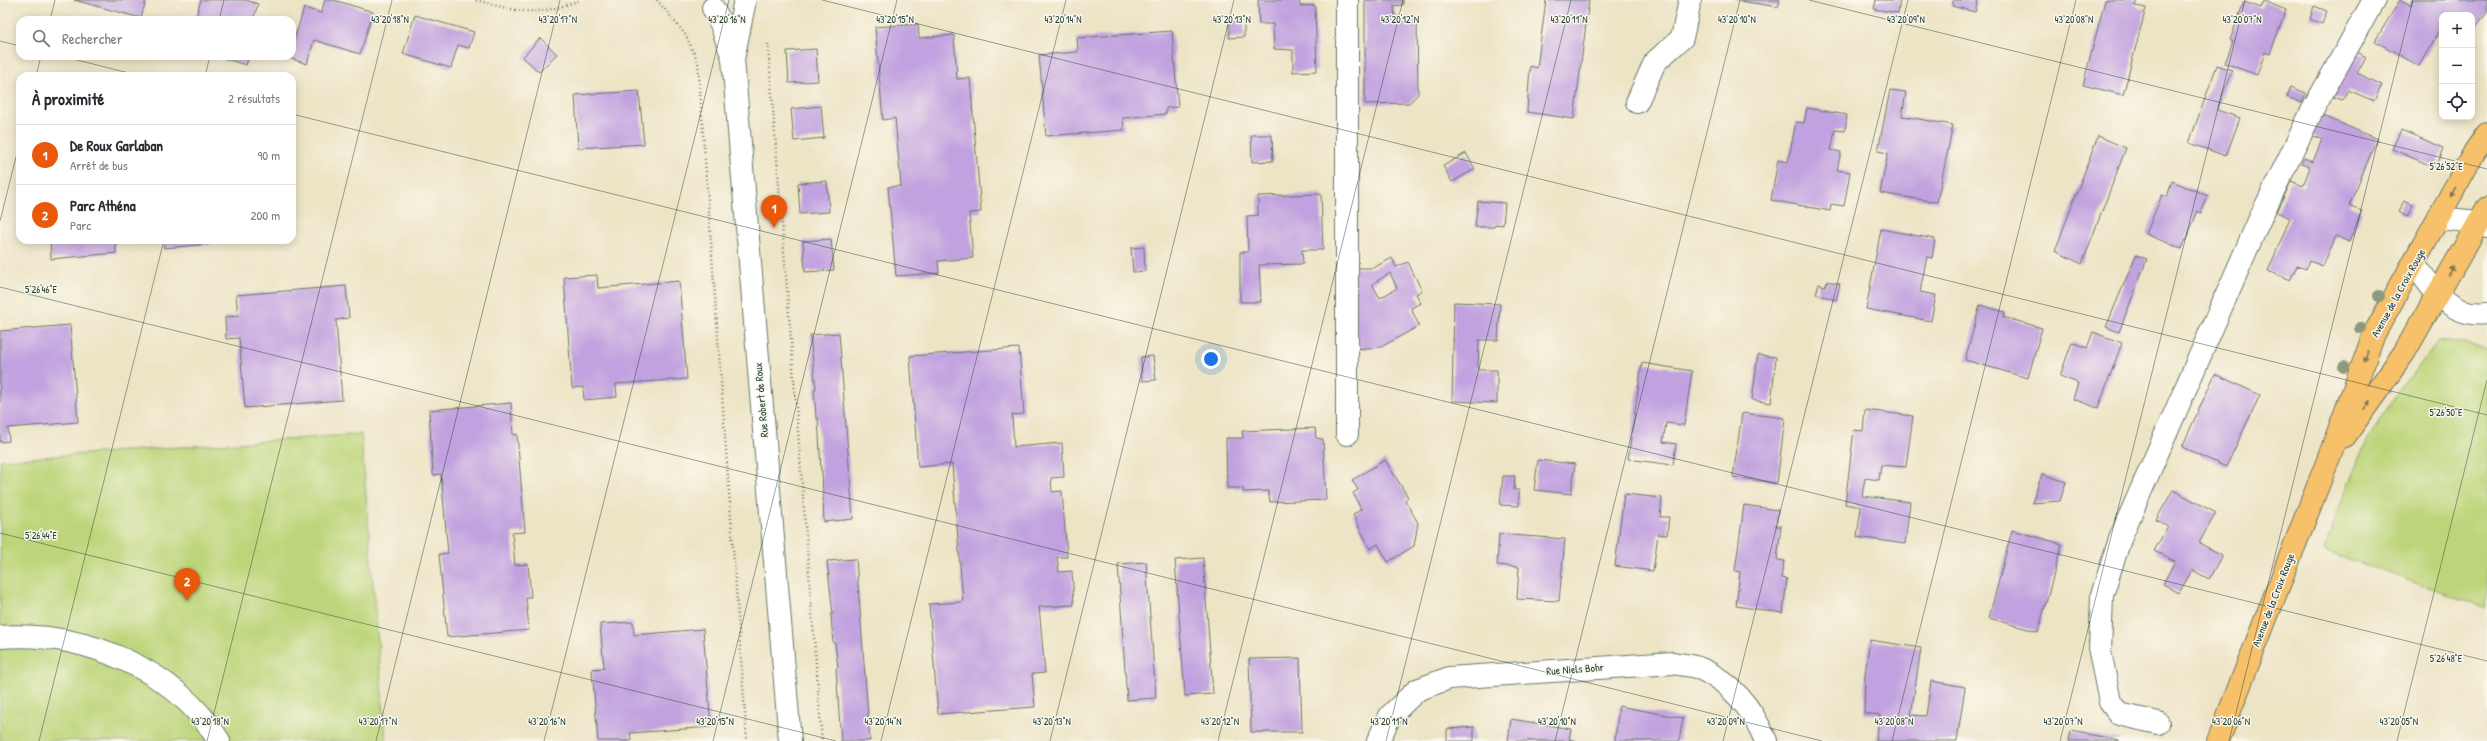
<!DOCTYPE html>
<html lang="fr">
<head>
<meta charset="utf-8">
<style>
  :root { --surface:#fff; --page:#f7f7f7; --text:#2b2b33; --muted:#7c7c81; --line:#e1e1e2; --accent:#ea580c }
  body { margin:0; font-family:"Patrick Hand",sans-serif; background:var(--page); color:var(--text) }
  .controls { position:absolute; right:12px; top:12px; display:grid; overflow:hidden; border-radius:8px; box-shadow:0 2px 10px #0003 }
  .controls button { width:36px; height:36px; display:grid; place-items:center; padding:0; border:0; border-bottom:1px solid var(--line); background:var(--surface); color:var(--text); font:20px sans-serif }
  .you { position:absolute; left:1211px; top:359px; width:14px; height:14px; margin:-10px; border:3px solid #fff; border-radius:50%; background:#1a73e8; box-shadow:0 0 0 6px #1a73e833 }
  .badge { display:grid; place-items:center; width:26px; height:26px; border-radius:50%; background:var(--accent); color:#fff; font-size:13px; font-weight:700 }
  .pin { position:absolute; translate:-50% -33px; filter:drop-shadow(0 1px 2px #0008) }
  .pin::after { content:''; position:absolute; top:21px; width:14px; height:12px; background:inherit; clip-path:polygon(0 0,100% 0,50% 100%) }
  .list { margin:0; padding:0; list-style:none }
  h2 { display:flex; justify-content:space-between; align-items:center; height:52px; margin:0; padding:0 16px; font-size:17px }
  h2 small { font-size:13px; font-weight:400; color:var(--muted) }
  .list li { display:grid; grid-template-columns:26px 1fr auto; gap:12px; align-items:center; box-sizing:border-box; height:60px; padding:0 16px; border-top:1px solid var(--line) }
  .list b { display:block; font-size:15px; white-space:nowrap }
  .list p { margin:0; font-size:13px; white-space:nowrap; color:var(--muted) }
  .list em { font-size:13px; font-style:normal; color:var(--muted) }
  .icon { flex:none; width:22px; height:22px; fill:none; stroke:currentColor; stroke-width:2; stroke-linecap:round; stroke-linejoin:round }
  .map { position:relative; flex:none; width:2487px; height:741px; overflow:hidden }
  .search { position:absolute; background:var(--surface); box-shadow:0 2px 10px #0003; left:16px; top:16px; width:280px; height:44px; display:flex; align-items:center; gap:10px; box-sizing:border-box; padding:0 14px; border-radius:12px; color:var(--muted); font-size:15px }
  .panel { position:absolute; background:var(--surface); box-shadow:0 2px 10px #0003; left:16px; top:72px; width:280px; height:172px; border-radius:12px }
  .map>svg:first-child { display:block }
</style>
</head>
<body>
<div class="map">
<svg width="2487" height="741" viewBox="0 0 2487 741">
  <rect width="100%" height="100%" fill="#fbf7ec"/>
  <filter id="ink" filterUnits="userSpaceOnUse"><feTurbulence type="fractalNoise" baseFrequency=".025" numOctaves="2"/><feDisplacementMap in="SourceGraphic" scale="8" xChannelSelector="R" yChannelSelector="G"/><feConvolveMatrix kernelMatrix="1 2 1 2 8 2 1 2 1" color-interpolation-filters="sRGB"/></filter>
  <filter id="wash" filterUnits="userSpaceOnUse"><feTurbulence type="fractalNoise" baseFrequency=".012" numOctaves="4" result="noise"/><feDisplacementMap in="SourceGraphic" scale="16" xChannelSelector="R" yChannelSelector="G"/><feGaussianBlur stdDeviation="0.9" result="paint"/><feColorMatrix in="noise" values="0 0 0 0 0 0 0 0 0 0 0 0 0 0 0 0 0 1.4 0 .05"/><feComposite in="paint" operator="in"/></filter>
  <g filter="url(#wash)">
    <rect width="100%" height="100%" fill="#ede4c5"/>
    <path fill="#bdd57a" stroke="#6e8957" d="M2438,341L2467,344L2487,350V609L2324,550C2335,521 2345,491 2357,462C2377,417 2408,379 2438,341Z
      M361,434L386,741H0V460Z"/>
    <g id="blocks">
      <path fill="#c1a1df" fill-rule="evenodd" d="M74,0H146L141,18Z
        M201,0H246L258,4L253,20H195Z
        M325,0H334L373,12L360,54L314,40L307,64L289,58L292,56V47L304,8L321,13Z
        M1258,0H1299L1300,6L1315,5L1317,71L1293,72V50L1274,49L1273,24H1259Z
        M1365,0H1403V5L1394,6L1395,17H1417L1418,94L1409,103L1365,104Z
        M1546,0H1589L1574,119L1527,112L1530,66L1537,68Z
        M1734,0H1780L1778,7Z
        M1876,0H1900L1898,13L1874,9Z
        M1953,0H1978L1975,12L1952,6Z
        M2105,0H2137L2135,6L2146,8L2123,95L2083,85Z
        M2400,0L2411,5L2413,0H2487V12L2472,32V15H2442V26L2419,66L2375,41Z
        M2264,1L2286,10L2270,54L2265,52L2257,75L2225,63L2233,42L2230,40L2244,2L2261,8Z
        M2314,6L2327,11L2322,24L2310,19Z
        M415,15L474,32L469,48L458,45L451,68L403,54Z
        M1244,21V37L1229,38V22Z
        M918,24L919,38L954,35L957,79L970,78L981,212L969,213L973,258L938,261L939,273L896,276L888,187L901,186L895,118L883,120L875,27Z
        M1172,31L1178,107L1166,108V114L1123,118L1124,130L1046,136L1039,55L1078,52L1077,38Z
        M540,38L557,54L539,72L523,57Z
        M816,49L818,81L789,83L787,51Z
        M2357,52L2366,57L2357,73L2382,85L2374,101L2348,90L2342,100L2333,97Z
        M216,56H249L246,65Z
        M2217,65L2232,70L2217,110L2240,118L2226,156L2189,143Z
        M2291,87L2306,93L2302,103L2287,97Z
        M1890,90L1906,92L1902,116L1953,125L1937,202L1880,193L1888,153L1878,151Z
        M639,91L644,144L578,148L575,95Z
        M821,106L824,138L794,141L791,109Z
        M1807,108L1847,115L1845,131L1835,130L1831,150L1841,152L1837,170L1850,172L1844,206L1831,204L1830,211L1771,200L1778,160L1788,162L1796,122L1804,123Z
        M2319,114L2377,139L2349,206L2362,211L2349,242L2336,236L2323,266L2309,261L2306,269L2297,266L2290,280L2268,271L2290,218L2277,212L2291,181L2303,186L2310,167L2301,164L2304,158L2313,162L2322,139L2310,135Z
        M2401,130L2444,148L2436,168L2392,149Z
        M1251,135H1272L1273,161L1252,162Z
        M2098,136L2126,148L2082,264L2055,251Z
        M1466,153L1475,169L1452,182L1443,166Z
        M827,181L829,212L800,214L798,183Z
        M2172,181L2208,196L2201,213L2198,211L2182,249L2146,234L2162,195L2167,197Z
        M1321,194L1323,250H1302L1303,264L1259,265L1261,302H1240V252H1248L1247,216L1258,215V196Z
        M1478,201L1505,203L1503,225L1495,224L1494,227H1475Z
        M2404,201L2413,205L2407,217L2398,212Z
        M1881,229L1935,239L1932,258L1927,257L1920,292L1936,295L1931,321L1866,309Z
        M831,239L834,270L805,272L803,241Z
        M50,240H115L116,253L51,259Z
        M163,240H210V244L164,248Z
        M1144,247L1145,271L1133,272L1131,248Z
        M2136,255L2147,259L2119,332L2106,327Z
        M1392,258L1396,267L1408,262L1422,291L1416,294L1421,303L1411,308L1419,326L1381,347L1355,349L1353,268H1373ZM1390,273L1397,288L1380,298L1372,284Z
        M597,275L598,288L679,281L687,379L616,384L617,397L584,400L583,387L572,388L564,277Z
        M1827,281L1840,284L1836,300L1816,294L1819,284L1825,286Z
        M346,286L349,318L336,320L342,400L245,408L239,338L226,339L225,317L238,316L236,295Z
        M1454,302L1500,304L1498,340H1479L1478,370H1497V403L1452,401Z
        M1980,305L2005,312L2003,317L2042,328L2028,378L1965,360Z
        M70,325L78,422L8,428L9,441L0,442V331Z
        M2093,332L2122,343L2098,408L2073,399L2078,383L2060,376L2072,342L2087,348Z
        M839,333L853,519L824,522L822,471H821L818,418H816L814,389H816L810,335Z
        M1019,348L1024,414L1012,415L1014,447L1062,443L1064,477L1051,478L1052,492L1062,491L1067,557H1057L1059,572L1072,571L1074,605L1039,607L1045,673L1032,674L1035,707L938,714L929,604L963,602L952,464L918,467L910,356Z
        M1758,355L1776,357L1771,403L1752,400Z
        M1153,356L1156,380L1142,381L1141,357Z
        M1642,363L1692,371L1684,425L1666,423L1663,442L1676,444L1673,465L1628,459Z
        M2215,374L2260,395L2226,467L2182,447Z
        M511,403L513,435L517,434L525,532L512,533L515,565L528,564L531,597H526L529,630L447,637L439,554L448,553L441,474L433,475L429,410Z
        M1865,410L1913,416L1906,467L1881,465L1879,480L1865,478L1862,496L1910,502L1905,544L1857,537L1861,507L1845,504L1854,430L1863,431Z
        M1742,413L1785,418L1777,483L1733,477Z
        M1315,428L1316,438L1323,439L1326,500L1270,502L1268,491L1243,492V488H1227L1226,438H1243L1242,431Z
        M1385,460L1408,497L1405,500L1418,523L1414,546L1388,562L1378,544L1370,549L1353,515L1361,509L1353,493L1358,490L1352,480Z
        M1538,460L1575,464L1571,494L1534,490Z
        M2042,474L2066,482L2060,501L2032,503Z
        M1503,476H1515L1514,490H1519V506L1500,505Z
        M2173,490L2216,513L2199,543L2222,555L2209,579L2192,570L2179,593L2163,584L2175,561L2154,551L2168,526L2156,520Z
        M1624,494L1662,498L1660,517H1669L1667,535L1658,534L1653,571L1615,566Z
        M1744,505L1778,510L1776,526H1781L1777,560L1784,561L1781,578L1787,579L1783,613L1736,606L1740,572L1735,571Z
        M2012,530L2062,544L2038,632L1989,618Z
        M1499,534L1565,539L1559,601L1517,599L1519,567L1497,565Z
        M1203,558L1213,694L1185,696L1175,560Z
        M856,559L870,741H841L836,668H838L835,643H833L831,614H833L827,561Z
        M1146,562L1156,698L1127,700L1118,564Z
        M633,622L634,635L703,629L711,727L630,733L631,741H598L592,669L604,668L600,624Z
        M1870,640L1921,648L1911,715L1926,716L1931,681L1965,687L1957,741H1876L1880,715L1864,713L1865,674Z
        M1300,658L1302,732H1251L1249,659Z
        M1619,706L1683,718L1679,741H1615Z
        M1511,719L1571,729L1569,739L1576,741H1508Z
        M1474,727V741H1447V729Z
        M2071,731L2119,740V741H2069Z"/>
    </g>
  </g>
  <g filter="url(#ink)">
    <use href="#blocks" fill-opacity="0" stroke="#677767" stroke-width="1"/>
    <g fill="none" stroke-linecap="round" stroke-linejoin="round">
      <defs>
        <path id="minor" d="M745,0L733,59L790,741
          M713,8L721,24L733,58
          M1637,102L1655,62L1682,38L1690,0
          M2438,218L2479,222L2487,227
          M2414,263C2432,289 2451,318 2487,313
          M1347,434V0
          M0,637C82,631 175,668 219,741
          M2158,723L2119,714L2110,702L2100,652L2102,595L2121,536L2262,214L2312,111L2374,0
          M1378,741L1390,716L1417,690L1449,678L1673,663C1682,665 1693,665 1701,669C1732,683 1753,710 1766,741"/>
        <path id="major" d="M2345,436L2404,353L2487,208
          M2218,741L2328,460L2374,334L2475,151L2487,134"/>
      </defs>
      <use href="#minor" stroke="#677767" stroke-width="24"/>
      <use href="#major" stroke="#677767" stroke-width="24"/>
      <path stroke="#677767" stroke-width="2.5" stroke-dasharray="1 3" stroke-linecap="butt" d="M476,0C523,13 534,17 581,0
        M657,0L685,34L698,62L747,741
        M768,44L822,741"/>
      <use href="#minor" stroke="#fff" stroke-width="22"/>
      <use href="#major" stroke="#f7c06b" stroke-width="22"/>
    </g>
    <g fill="#8d997d">
      <circle cx="2379" cy="296" r="6"/>
      <circle cx="2360" cy="328" r="6"/>
      <circle cx="2344" cy="367" r="6"/>
    </g>
    <defs><path id="oneway-solid" d="M-6-.8H1V-3.2L6.5 0L1 3.2V.8H-6Z"/></defs>
    <g fill="#80784d">
      <use href="#oneway-solid" transform="translate(2453 192) rotate(119)"/>
      <use href="#oneway-solid" transform="translate(2451 271) rotate(-60)"/>
      <use href="#oneway-solid" transform="translate(2366 356) rotate(110)"/>
      <use href="#oneway-solid" transform="translate(2367 405) rotate(-55)"/>
    </g>
  </g>
  <path fill="none" stroke="#1f3d34" stroke-width="1" stroke-opacity="0.45" d="M822,0L2487,415M1809,0L2487,169M50,20L55,0M219,20L224,0M0,41L20,46M61,56L141,76M36,76L41,56M205,76L210,56M292,114L2487,661M0,221L20,141M0,287L1822,741M0,533L836,741M39,741L164,240M207,741L392,0M376,741L560,0M544,741L729,0M713,741L897,0M881,741L1066,0M1050,741L1234,0M1218,741L1403,0M1386,741L1571,0M1555,741L1740,0M1723,741L1908,0M1892,741L2076,0M2060,741L2245,0M2229,741L2413,0M2397,741L2487,380"/>
  <g text-anchor="middle" dominant-baseline="central" stroke-width="3" stroke-linejoin="round" paint-order="stroke">
    <g font-size="11" fill="#1f3d34" stroke="#fbf7ec">
      <text transform="translate(2398 293) rotate(-61)">Avenue de la Croix Rouge</text>
      <text transform="translate(761 400) rotate(-95)">Rue Robert de Roux</text>
      <text transform="translate(2273 600) rotate(-69)">Avenue de la Croix Rouge</text>
      <text transform="translate(1575 669) rotate(-4)">Rue Niels Bohr</text>
    </g>
  </g>
  <g font-size="10" text-anchor="middle" fill="#1f3d34" stroke="#fbf7ec" stroke-width="3" stroke-linejoin="round" paint-order="stroke">
    <text x="390" y="23">43°20'18"N</text>
    <text x="558" y="23">43°20'17"N</text>
    <text x="727" y="23">43°20'16"N</text>
    <text x="895" y="23">43°20'15"N</text>
    <text x="1063" y="23">43°20'14"N</text>
    <text x="1232" y="23">43°20'13"N</text>
    <text x="1400" y="23">43°20'12"N</text>
    <text x="1569" y="23">43°20'11"N</text>
    <text x="1737" y="23">43°20'10"N</text>
    <text x="1906" y="23">43°20'09"N</text>
    <text x="2074" y="23">43°20'08"N</text>
    <text x="2242" y="23">43°20'07"N</text>
    <text x="2446" y="170">5°26'52"E</text>
    <text x="41" y="293">5°26'46"E</text>
    <text x="2446" y="416">5°26'50"E</text>
    <text x="41" y="539">5°26'44"E</text>
    <text x="2446" y="662">5°26'48"E</text>
    <text x="210" y="725">43°20'18"N</text>
    <text x="378" y="725">43°20'17"N</text>
    <text x="547" y="725">43°20'16"N</text>
    <text x="715" y="725">43°20'15"N</text>
    <text x="883" y="725">43°20'14"N</text>
    <text x="1052" y="725">43°20'13"N</text>
    <text x="1220" y="725">43°20'12"N</text>
    <text x="1389" y="725">43°20'11"N</text>
    <text x="1557" y="725">43°20'10"N</text>
    <text x="1726" y="725">43°20'09"N</text>
    <text x="1894" y="725">43°20'08"N</text>
    <text x="2063" y="725">43°20'07"N</text>
    <text x="2231" y="725">43°20'06"N</text>
    <text x="2399" y="725">43°20'05"N</text>
  </g>
</svg>
<div class="controls">
<button>+</button>
<button>−</button>
<button><svg class="icon" aria-label="locate" viewBox="0 0 24 24"><circle cx="12" cy="12" r="6"/><path d="M12 2v4M12 18v4M2 12h4M18 12h4"/></svg></button>
</div>
<div class="you"></div>
<div class="pin badge" style="left:774px;top:228px">1</div>
<div class="pin badge" style="left:187px;top:601px">2</div>
<div class="search"><svg class="icon" aria-label="search" viewBox="0 0 24 24"><circle cx="10" cy="10" r="6"/><path d="M15 15l6 6"/></svg>Rechercher</div>
<section class="panel">
<h2>À proximité<small>2 résultats</small></h2>
<ul class="list">
<li><span class="badge">1</span><div><b>De Roux Garlaban</b><p>Arrêt de bus</p></div><em>90 m</em></li>
<li><span class="badge">2</span><div><b>Parc Athéna</b><p>Parc</p></div><em>200 m</em></li>
</ul>
</section>
</div>
</body>
</html>
